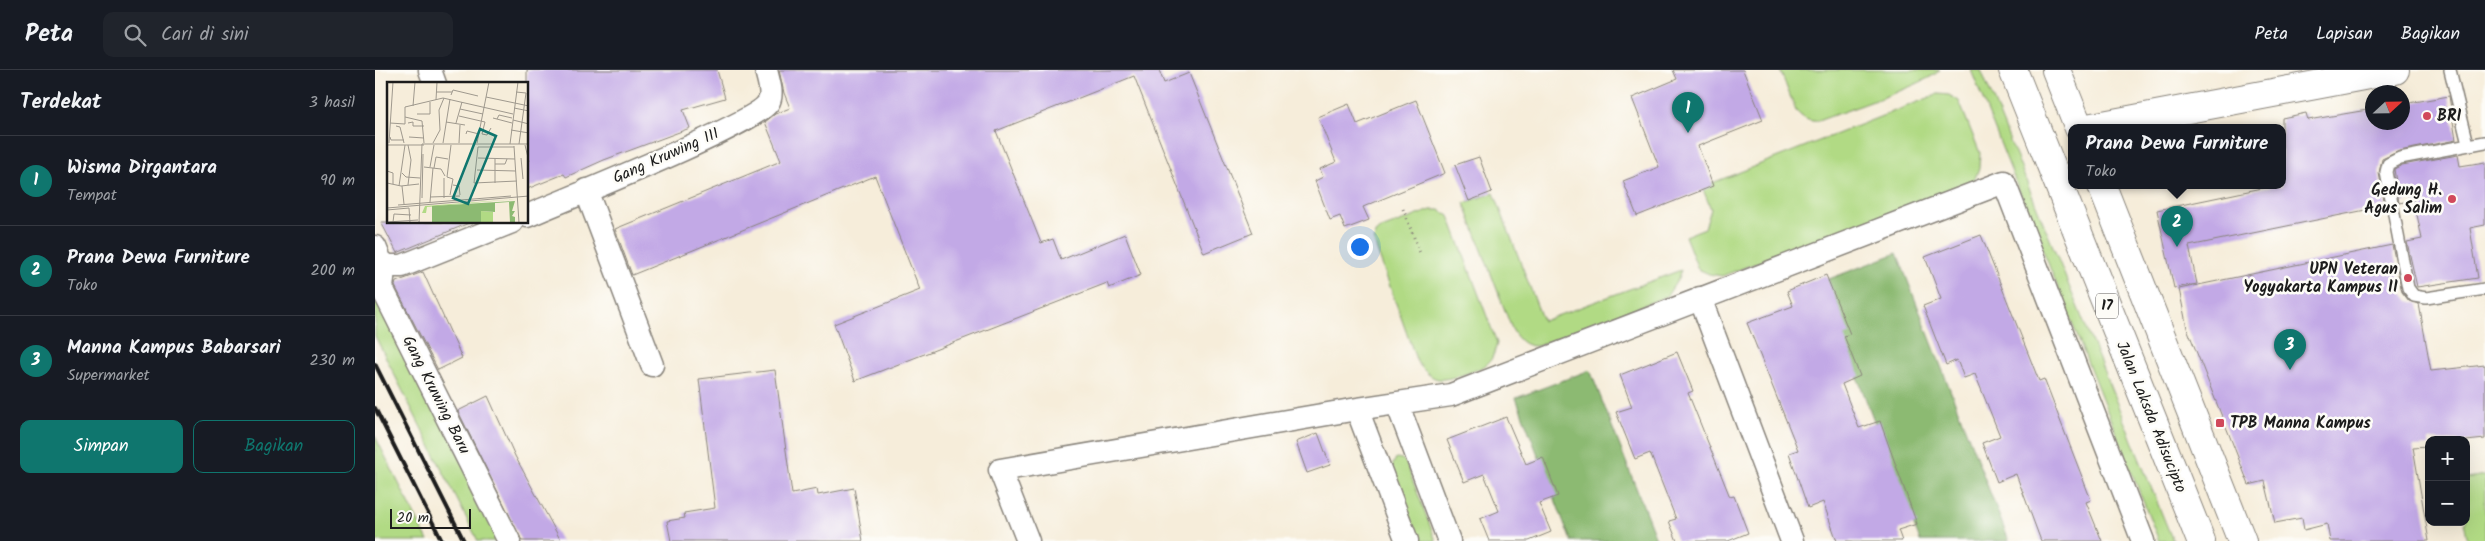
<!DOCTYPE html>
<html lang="id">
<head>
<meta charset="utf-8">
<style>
  :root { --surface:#171b24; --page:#20242c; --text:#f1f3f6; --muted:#9ea1a6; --line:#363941; --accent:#0f766e }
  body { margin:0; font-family:Kalam,sans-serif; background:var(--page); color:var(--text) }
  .controls { position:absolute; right:15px; bottom:15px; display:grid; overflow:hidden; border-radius:10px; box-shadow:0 5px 20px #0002 }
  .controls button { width:45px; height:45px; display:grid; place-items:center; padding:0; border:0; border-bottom:1px solid var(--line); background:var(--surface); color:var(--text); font:25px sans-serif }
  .compass { position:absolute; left:1990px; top:15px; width:45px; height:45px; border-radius:50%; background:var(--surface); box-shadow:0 5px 20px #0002; rotate:68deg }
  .scale { position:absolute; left:15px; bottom:12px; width:81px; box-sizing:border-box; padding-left:5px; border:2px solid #1c1c1c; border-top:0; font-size:14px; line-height:18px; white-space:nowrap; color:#1c1c1c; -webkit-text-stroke:4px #fdfcf7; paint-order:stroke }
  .you { position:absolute; left:984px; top:176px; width:18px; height:18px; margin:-12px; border:4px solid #fff; border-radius:50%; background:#1a73e8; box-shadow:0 0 0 8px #1a73e833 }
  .badge { display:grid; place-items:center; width:32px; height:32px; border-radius:50%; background:var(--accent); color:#fff; font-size:16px; font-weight:700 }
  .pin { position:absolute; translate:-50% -41px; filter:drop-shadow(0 1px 2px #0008) }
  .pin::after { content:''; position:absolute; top:26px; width:18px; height:15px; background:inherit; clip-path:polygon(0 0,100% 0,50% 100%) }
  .popup { position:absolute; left:1693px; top:54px; width:218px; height:65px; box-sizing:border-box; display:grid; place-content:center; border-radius:10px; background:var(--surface); filter:drop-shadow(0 1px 4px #0005); font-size:16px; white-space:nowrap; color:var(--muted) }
  .popup b { font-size:19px; color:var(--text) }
  .popup::after { content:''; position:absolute; left:50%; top:100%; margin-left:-10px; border:10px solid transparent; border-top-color:var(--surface) }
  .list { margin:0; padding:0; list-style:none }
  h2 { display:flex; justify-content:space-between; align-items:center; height:65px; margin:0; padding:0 20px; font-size:21px }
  h2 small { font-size:16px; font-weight:400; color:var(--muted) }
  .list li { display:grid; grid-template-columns:32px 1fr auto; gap:15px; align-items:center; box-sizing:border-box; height:90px; padding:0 20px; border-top:1px solid var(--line) }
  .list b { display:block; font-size:19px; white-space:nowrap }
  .list p { margin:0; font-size:16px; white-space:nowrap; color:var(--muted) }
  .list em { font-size:16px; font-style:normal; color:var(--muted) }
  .actions { display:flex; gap:10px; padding:15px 20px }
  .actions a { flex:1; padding:11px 0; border:1px solid var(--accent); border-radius:10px; text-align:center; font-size:18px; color:var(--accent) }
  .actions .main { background:var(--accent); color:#fff }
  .icon { flex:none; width:28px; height:28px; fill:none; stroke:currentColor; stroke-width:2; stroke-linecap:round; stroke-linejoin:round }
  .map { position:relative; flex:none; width:2110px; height:471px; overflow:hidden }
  header { display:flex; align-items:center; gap:30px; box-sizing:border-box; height:70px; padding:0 25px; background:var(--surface); border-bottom:1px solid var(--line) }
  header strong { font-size:24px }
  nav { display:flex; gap:28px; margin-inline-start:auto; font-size:18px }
  .search { width:350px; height:45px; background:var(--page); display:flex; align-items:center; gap:12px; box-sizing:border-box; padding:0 18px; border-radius:10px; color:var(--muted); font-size:19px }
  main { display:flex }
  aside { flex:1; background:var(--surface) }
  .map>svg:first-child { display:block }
</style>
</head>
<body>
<header>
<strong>Peta</strong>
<div class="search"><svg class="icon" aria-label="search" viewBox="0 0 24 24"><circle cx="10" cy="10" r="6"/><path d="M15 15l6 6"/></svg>Cari di sini</div>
<nav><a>Peta</a><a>Lapisan</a><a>Bagikan</a></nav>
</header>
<main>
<aside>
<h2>Terdekat<small>3 hasil</small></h2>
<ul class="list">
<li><span class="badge">1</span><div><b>Wisma Dirgantara</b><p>Tempat</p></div><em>90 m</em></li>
<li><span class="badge">2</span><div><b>Prana Dewa Furniture</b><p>Toko</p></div><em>200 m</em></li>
<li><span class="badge">3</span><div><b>Manna Kampus Babarsari</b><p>Supermarket</p></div><em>230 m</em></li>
</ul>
<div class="actions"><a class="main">Simpan</a><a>Bagikan</a></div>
</aside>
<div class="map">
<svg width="2110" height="471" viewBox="0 0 2110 471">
  <rect width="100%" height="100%" fill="#fdfcf7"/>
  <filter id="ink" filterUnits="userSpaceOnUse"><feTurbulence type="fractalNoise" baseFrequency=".02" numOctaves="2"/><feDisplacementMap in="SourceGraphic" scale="10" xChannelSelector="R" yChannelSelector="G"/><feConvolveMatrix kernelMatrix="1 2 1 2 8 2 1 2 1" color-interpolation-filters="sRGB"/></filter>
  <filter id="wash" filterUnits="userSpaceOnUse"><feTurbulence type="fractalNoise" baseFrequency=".0096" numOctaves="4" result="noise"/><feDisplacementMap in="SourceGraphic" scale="20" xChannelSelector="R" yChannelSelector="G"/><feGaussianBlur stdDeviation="1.12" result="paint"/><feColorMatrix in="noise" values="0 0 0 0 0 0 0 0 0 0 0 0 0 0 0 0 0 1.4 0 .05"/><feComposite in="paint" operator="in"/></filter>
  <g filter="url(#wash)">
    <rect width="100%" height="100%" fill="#f6edda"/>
    <path fill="#b1da84" stroke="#667b50" d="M1405,0H1565C1553,14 1466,42 1443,51C1433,52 1428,48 1421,41Z
      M1596,0H1606L1798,471H1784Z
      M1563,24L1574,25L1584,31L1605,83L1604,98L1599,111L1347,206L1334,204L1323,199L1310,166L1330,158L1336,139L1327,117Z
      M1119,123L1168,251L1306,200L1303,209L1292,226L1163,276C1150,277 1143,270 1137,259L1089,133Z
      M1056,140H1065L1074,146L1122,273C1120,281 1118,289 1112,294C1106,300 1072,311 1063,309C1054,307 1048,299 1042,292L999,172L1000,163L1004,160Z
      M0,208L125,471H103L0,266Z
      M0,366L53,471H0Z
      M1021,388L1027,389L1031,393L1061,471H1044L1016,399Z
      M2110,406V471H2093L2089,452H2091V409Z"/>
    <path fill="#8cba72" stroke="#546b47" d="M1522,183L1634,471H1545L1446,212Z
      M1215,300L1282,471H1196L1141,328Z"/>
    <g id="blocks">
      <path fill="#c2a9e6" d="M152,0H342L350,28L308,40L315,58L229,90L191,107L189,104L152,119Z
        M404,0H784L789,13L814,3L878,163L829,183L759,6L621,61L666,173L678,169L686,190L750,164L766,205L734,218L732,213L480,311L459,254L545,220L500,106L257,205L240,159L406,91L390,52L400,44L415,38L409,23Z
        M1298,0H1368L1388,50L1323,76L1338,116L1262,146L1248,111L1284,97L1257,28L1302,9Z
        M2074,26L2081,70L2024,81L2007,89L2004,103L2010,136L1814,176L1822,214L1799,218L1782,140L1897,116H1907V48L1931,43L1933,50L1998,39V52H2028V34Z
        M1041,30L1070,103L988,137L994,150L970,159L965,146L955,150L940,111L948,107L945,99L961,92L943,47L974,34L982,54Z
        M2083,85L2085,96L2110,92V155L2095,158L2103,208L2042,217L2032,172L2047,169L2039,130L2024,133L2019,99L2027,95Z
        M1104,87L1117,122L1094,131L1080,95Z
        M6,152H94V153L22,183Z
        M1606,165L1664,311L1669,309L1683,345L1716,430L1711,432L1727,471H1666L1641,404L1622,412L1607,373L1625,366L1600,304L1589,308L1582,290L1571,295L1548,236L1566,229L1550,187Z
        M2017,175L2027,222L2034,231L2044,234L2056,301L2110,295V369L2091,371L2054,370V376L2038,377L2054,471H1955L1952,454L1929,460L1927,448L1900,453L1890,411L1874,415L1812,258L1804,219Z
        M48,202L87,288L63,300L20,216L21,212Z
        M1451,205L1475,264L1469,266L1485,306L1467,314L1484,358L1505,351L1542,454L1523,460L1527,471H1462L1448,432L1433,438L1414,383L1423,380L1372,253L1418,236L1412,221Z
        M1302,282L1318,321L1313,323L1355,427L1359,426L1373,463L1353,471H1302L1294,451L1301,449L1275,383L1260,389L1241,342L1257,337L1245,305Z
        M400,300L417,424L442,419L443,425L479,418L488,471H296L292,451L310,448L309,443L340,438L324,309Z
        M113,326L140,386L186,471H147L83,341Z
        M1131,347L1151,394L1168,387L1183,426L1164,433L1176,462L1154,471H1114L1105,449L1124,441L1109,404L1089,412L1072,370Z
        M943,363L955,395L932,403L921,372Z"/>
    </g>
  </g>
  <g filter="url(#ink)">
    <use href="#blocks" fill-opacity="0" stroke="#89847b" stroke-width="1"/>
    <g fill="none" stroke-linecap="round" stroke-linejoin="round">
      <defs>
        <path id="lane" d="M2075,0L2093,74
          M2110,72L2025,88L2013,94L2011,102L2033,218L2039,226L2051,228L2110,219"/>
        <path id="street" d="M55,0L60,14
          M211,120L277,295
          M152,146C189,130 380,54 393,33C399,24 393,10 391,0
          M0,177L9,199L7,218L134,471
          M7,192L13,196H27L137,152
          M1325,228L1417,471
          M1022,333L1074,471
          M982,339L1032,471
          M653,471L625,400L982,339L1076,325L1629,112L1768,471"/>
        <path id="secondary" d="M1712,58L2020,0"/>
        <path id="highway" d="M1638,0L1826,471
          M1681,0L1704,58
          M1727,116L1867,471"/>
      </defs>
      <use href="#lane" stroke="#89847b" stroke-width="14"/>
      <use href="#street" stroke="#89847b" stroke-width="25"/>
      <use href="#secondary" stroke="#89847b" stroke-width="30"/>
      <use href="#highway" stroke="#89847b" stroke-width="30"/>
      <path stroke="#89847b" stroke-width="3" stroke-dasharray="1 4" stroke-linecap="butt" d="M1028,139L1045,183"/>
      <use href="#lane" stroke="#fff" stroke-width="11"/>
      <use href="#street" stroke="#fff" stroke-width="22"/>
      <use href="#secondary" stroke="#fff" stroke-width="28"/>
      <use href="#highway" stroke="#fff" stroke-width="28"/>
      <path stroke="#1c1c1c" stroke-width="4" d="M0,294L89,471
        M0,338L67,471"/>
    </g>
  </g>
  <g fill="#d1495b" stroke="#fdfcf7" stroke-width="2">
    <circle cx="2052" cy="46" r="5"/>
    <circle cx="2077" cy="129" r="5"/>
    <circle cx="2033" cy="208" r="5"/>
    <rect x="1840" y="348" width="10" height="10" rx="2.5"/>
  </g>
  <g text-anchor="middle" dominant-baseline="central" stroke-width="5" stroke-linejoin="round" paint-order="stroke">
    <rect fill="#fdfcf7" stroke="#605f5e" stroke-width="1" x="1721" y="223.5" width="22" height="25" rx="4"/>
    <g font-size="15" font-weight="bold" fill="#1c1c1c">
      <text x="1732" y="236">17</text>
    </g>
    <g font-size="16" font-weight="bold" fill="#1c1c1c" stroke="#fdfcf7" text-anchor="start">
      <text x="2062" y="46">BRI</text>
      <text x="2067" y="120" text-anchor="end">Gedung H.<tspan x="2067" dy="18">Agus Salim</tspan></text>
      <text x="2023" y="199" text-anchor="end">UPN Veteran<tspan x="2023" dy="18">Yogyakarta Kampus II</tspan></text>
      <text x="1855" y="353">TPB Manna Kampus</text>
    </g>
    <g font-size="16" fill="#1c1c1c" stroke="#fdfcf7">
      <text transform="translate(291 86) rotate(-24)">Gang Kruwing III</text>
      <text transform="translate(61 325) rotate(63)">Gang Kruwing Baru</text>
      <text transform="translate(1776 347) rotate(68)">Jalan Laksda Adisucipto</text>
    </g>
  </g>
  <g transform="translate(12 12)">
    <rect width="141" height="141" fill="#f6edda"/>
    <path d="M128,117L40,125L39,131H35L38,124ZM94,129L106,130V141H94Z" fill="#b1da84"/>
    <path d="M128,119L125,129H128L125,134L128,135V141H123L122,120L108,121V130L94,129V141H45V124Z" fill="#8cba72"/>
    <path fill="none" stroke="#9f998e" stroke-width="1" d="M49,10H65M129,10L139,11L132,62M64,13L66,8L91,14M99,15L142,24M49,18L50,0M26,24L28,0M127,26L142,29M73,27L96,32M30,32H43V20M72,34L98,40L95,52L100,53L104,46M18,35L35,39L37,61M106,36L125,41M110,37L112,33L125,36M126,38L142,42M59,40L78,43M3,41L18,42V25L56,16L126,32M21,41L26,40V44H37M69,41L75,20M9,44L13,45L17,61M124,48L142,51M79,52L80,49L92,52M3,55L4,58H17M22,55L37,56M2,61L6,0M46,61L53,48L52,28L57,16M56,61L63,17M72,61L73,43M90,61L102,0M123,62L131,0M1,63H37M21,63L24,78L21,103M138,63L142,80M127,64L132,141M127,65H91L87,101L130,99M91,76L128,77M134,76L136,97M0,82V89L6,91V102M108,82H118L120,77M37,85L54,87L58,94M43,85L47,63M47,86L49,75L61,77M90,88L129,89M15,91L19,95L33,96M60,95L64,63M60,95L66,97L63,113M57,96V116M0,101L14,104L32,102M108,101V76M66,103L72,104L73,113M12,104L18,63M15,104L17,122M43,115L73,114M35,116L36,72M43,120L46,86M11,123L124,114M0,126L142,114M0,128L22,126L23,141M0,140L31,138M6,140L7,132L24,133M32,141L35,62H142"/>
    <path fill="#0f766e" fill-opacity="0.15" stroke="#0f766e" stroke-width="2.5" d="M93,47L109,54L81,122L66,116Z"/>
    <rect width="141" height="141" fill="none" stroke="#1c1c1c" stroke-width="2.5"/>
  </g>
</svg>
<div class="controls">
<button>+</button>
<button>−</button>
</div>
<svg class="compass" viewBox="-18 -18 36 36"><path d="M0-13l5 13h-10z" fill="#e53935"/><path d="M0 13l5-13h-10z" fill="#9ea1a6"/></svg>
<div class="scale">20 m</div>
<div class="you"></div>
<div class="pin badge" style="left:1313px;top:63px">1</div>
<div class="pin badge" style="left:1802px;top:177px">2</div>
<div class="popup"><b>Prana Dewa Furniture</b>Toko</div>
<div class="pin badge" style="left:1915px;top:300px">3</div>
</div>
</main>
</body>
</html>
